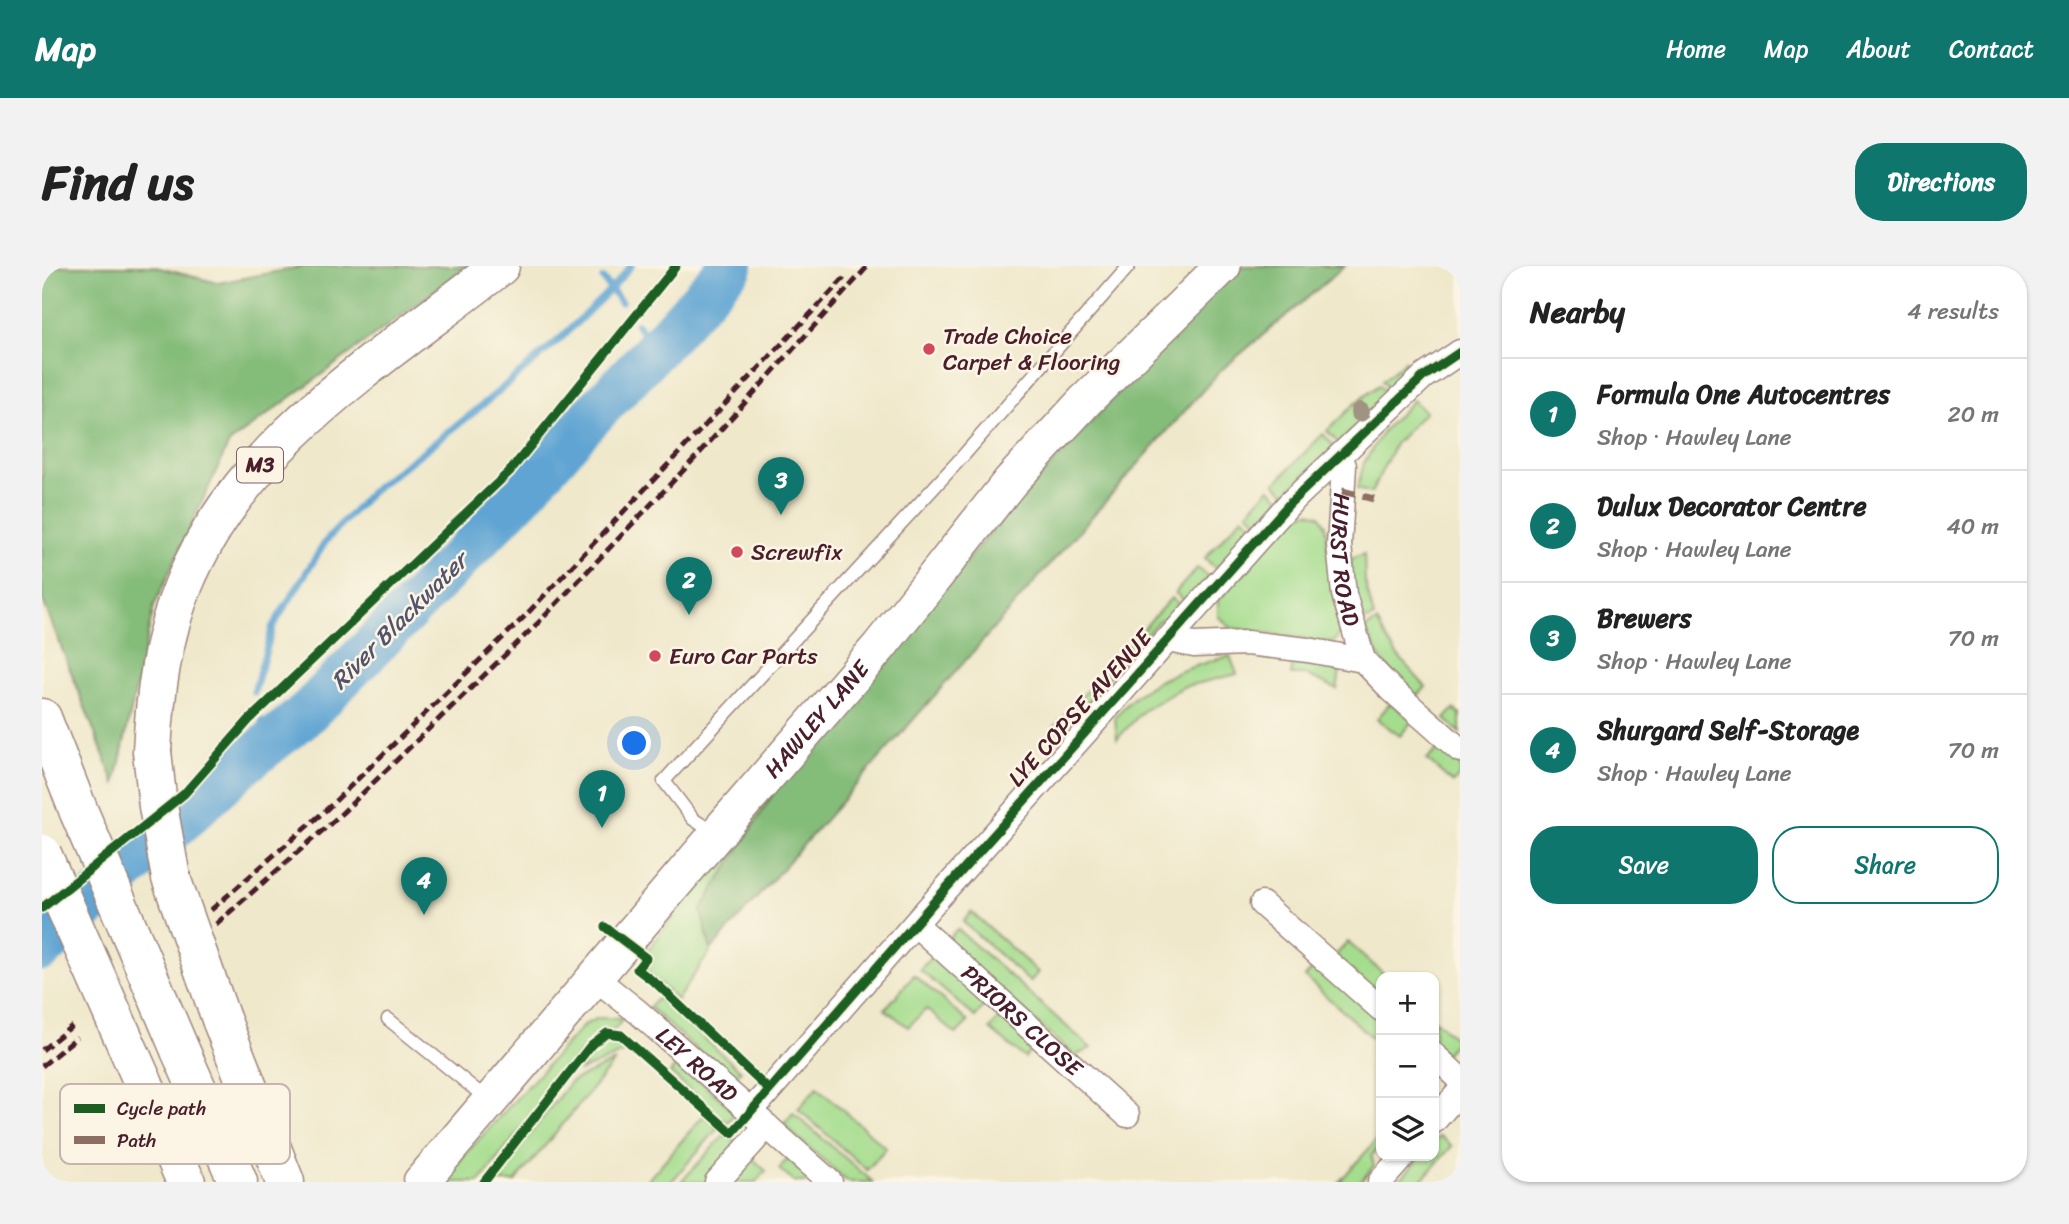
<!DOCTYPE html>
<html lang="en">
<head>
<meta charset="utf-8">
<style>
  :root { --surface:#fff; --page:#f2f2f2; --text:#222; --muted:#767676; --line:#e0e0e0; --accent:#0f766e }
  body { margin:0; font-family:Sriracha,sans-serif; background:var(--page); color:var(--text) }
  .controls { position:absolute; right:21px; bottom:21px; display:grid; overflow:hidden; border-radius:14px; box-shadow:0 2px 5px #0004 }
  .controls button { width:63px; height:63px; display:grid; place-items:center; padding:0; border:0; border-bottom:2px solid var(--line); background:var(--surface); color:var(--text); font:35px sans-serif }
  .you { position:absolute; left:593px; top:478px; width:24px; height:24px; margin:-18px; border:5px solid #fff; border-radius:50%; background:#1a73e8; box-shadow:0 0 0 10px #1a73e833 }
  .badge { display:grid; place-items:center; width:46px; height:46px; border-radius:50%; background:var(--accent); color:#fff; font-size:23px; font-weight:700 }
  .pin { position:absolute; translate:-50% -58px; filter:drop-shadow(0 2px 4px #0008) }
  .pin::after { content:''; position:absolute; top:37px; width:24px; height:21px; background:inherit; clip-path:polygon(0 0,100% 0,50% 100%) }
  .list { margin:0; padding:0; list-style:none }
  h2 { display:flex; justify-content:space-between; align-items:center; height:91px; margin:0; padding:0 28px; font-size:30px }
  h2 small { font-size:23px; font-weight:400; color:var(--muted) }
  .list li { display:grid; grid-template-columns:46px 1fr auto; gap:21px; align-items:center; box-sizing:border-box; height:112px; padding:0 28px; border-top:2px solid var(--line) }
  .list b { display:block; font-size:26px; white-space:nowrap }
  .list p { margin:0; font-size:23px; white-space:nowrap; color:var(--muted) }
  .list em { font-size:23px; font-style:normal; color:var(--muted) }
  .actions { display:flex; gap:14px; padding:21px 28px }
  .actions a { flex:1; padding:16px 0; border:2px solid var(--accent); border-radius:28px; text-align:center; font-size:24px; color:var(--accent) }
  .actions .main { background:var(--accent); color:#fff }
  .icon { flex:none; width:38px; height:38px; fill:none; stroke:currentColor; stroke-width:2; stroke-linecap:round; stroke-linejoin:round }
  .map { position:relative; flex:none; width:1418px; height:916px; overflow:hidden; border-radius:28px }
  header { display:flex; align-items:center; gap:42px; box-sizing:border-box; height:98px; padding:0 35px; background:var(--accent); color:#fff }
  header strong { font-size:33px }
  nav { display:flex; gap:38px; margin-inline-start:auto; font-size:24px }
  .intro { display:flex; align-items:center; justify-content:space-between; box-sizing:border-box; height:168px; padding:0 42px }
  h1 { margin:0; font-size:49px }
  .button { padding:18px 32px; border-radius:28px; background:var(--accent); color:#fff; font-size:24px; font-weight:700 }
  main { display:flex; gap:42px; padding:0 42px }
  aside { flex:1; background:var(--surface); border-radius:28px; box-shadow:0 2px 5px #0004 }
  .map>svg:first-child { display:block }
</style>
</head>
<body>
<header>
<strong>Map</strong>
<nav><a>Home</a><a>Map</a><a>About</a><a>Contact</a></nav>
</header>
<div class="intro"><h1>Find us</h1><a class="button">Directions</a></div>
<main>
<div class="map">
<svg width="1418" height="916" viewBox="0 0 1418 916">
  <rect width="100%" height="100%" fill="#fcf5e5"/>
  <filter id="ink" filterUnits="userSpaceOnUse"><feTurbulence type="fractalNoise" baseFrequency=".0143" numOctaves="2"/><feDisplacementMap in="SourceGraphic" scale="14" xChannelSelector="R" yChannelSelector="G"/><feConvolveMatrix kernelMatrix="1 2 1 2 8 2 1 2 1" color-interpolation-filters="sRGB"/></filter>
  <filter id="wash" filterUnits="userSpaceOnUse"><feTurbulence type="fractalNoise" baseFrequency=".00686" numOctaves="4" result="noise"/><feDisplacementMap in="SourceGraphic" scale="28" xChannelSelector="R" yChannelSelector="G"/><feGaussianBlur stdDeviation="1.57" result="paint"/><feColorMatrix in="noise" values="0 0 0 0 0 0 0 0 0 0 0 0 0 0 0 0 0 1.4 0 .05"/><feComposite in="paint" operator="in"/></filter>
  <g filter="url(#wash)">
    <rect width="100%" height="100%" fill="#efe8cb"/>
    <path fill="#a5dd8e" stroke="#787e5c" stroke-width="2" d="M1363,95L1368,112L1350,127L1340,115Z
      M1337,119L1346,131L1296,177L1285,165L1311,139Z
      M1371,134L1383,146L1353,178L1329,227L1315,223L1322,197L1341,165Z
      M1281,168L1292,180L1244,227L1233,217Z
      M1228,222L1239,232L1217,256L1206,246Z
      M1267,246L1278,249L1283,259L1291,328L1301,364L1291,377L1189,362L1176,350V335L1249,250Z
      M1201,250L1212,260L1174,303L1163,292Z
      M1322,288L1323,316L1332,351L1320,356L1308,308L1309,293Z
      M1155,302L1167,311L1145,337L1133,327Z
      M1129,332L1141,341L1135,347L1116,355L1018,466L1012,461Z
      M1335,356L1354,388L1384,421L1376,430L1354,411L1339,394L1323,362Z
      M1188,390L1195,408L1141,421L1101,445L1075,473L1073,452C1099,415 1146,401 1188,390Z
      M1252,391L1298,405L1295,423L1265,409H1249Z
      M1348,437L1371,454L1358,470L1335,453Z
      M1412,443L1418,448V467L1403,453Z
      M1398,480L1418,497V509L1411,517L1385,494Z
      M736,520L659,644L669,684L635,734L603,704L610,692L605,685L683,584Z
      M929,646L996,706L988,716L921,656Z
      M915,663L1049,782L1033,790L903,677Z
      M1306,676L1345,711H1339V731L1293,690Z
      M891,689L945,736L933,751L878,704Z
      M1276,697L1339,752V780L1263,711Z
      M872,709L926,756L914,768L884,743L866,761L843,743Z
      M616,732L699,805L690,815L607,741Z
      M960,748L995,777L983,792L948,763Z
      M556,752L581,753L573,763L561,766L546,777L438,916H398L542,759Z
      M1392,753L1415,774L1403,788L1392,778Z
      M574,772L585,783L579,788L538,805L549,788Z
      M573,795L473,916H451L528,816Z
      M637,797L694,847L685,857L628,807Z
      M775,821L844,882L825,904L756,843Z
      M751,847L831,916H806L741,859Z
      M662,849L676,862L629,916H604Z
      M683,868L698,880L666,916H639Z
      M1339,869V878L1329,890L1332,900L1318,916H1297Z
      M1398,870L1410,880L1378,916H1356L1379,890H1392V876Z
      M708,890L724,905L714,916H686Z
      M746,892L773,916H752L737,903Z"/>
    <path fill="#84bc79" stroke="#676e52" stroke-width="2" d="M0,0H110L176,17L263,0H426L187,177L112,340L73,518L0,332Z
      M1201,0H1303L1177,106L669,684L659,644L736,520L951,263L1160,35Z"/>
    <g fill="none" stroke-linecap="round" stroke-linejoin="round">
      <path stroke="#5ea4d3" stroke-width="7" d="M561,13L579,36
        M595,58L613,84
        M212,426L231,360L284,275L330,225L431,147L519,72L569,23L589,0
        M220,455L230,475"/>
      <path stroke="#5ea4d3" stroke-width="44" d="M0,683L200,499L263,449L476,233L543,157L613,84L689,0"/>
    </g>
  </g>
  <g filter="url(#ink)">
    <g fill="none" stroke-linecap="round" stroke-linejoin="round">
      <defs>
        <path id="service" d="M674,568L651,553L622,515L921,190L1087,0
          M346,753L445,833"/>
        <g id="minor">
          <path id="s1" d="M1298,190L1302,200L1297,279L1302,328L1321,394L1350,424L1418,484"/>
          <path d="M1125,374L1152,379L1205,377L1266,384L1321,394"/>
          <path d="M1220,638L1339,743"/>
          <path id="s2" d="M873,658L1085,849"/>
          <path id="s3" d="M552,711L596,746L788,916"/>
          <path d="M1392,789L1418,813"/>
          <path d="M709,845L892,636L1247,238L1381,111L1418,86"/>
          <path d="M1392,855L1418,825"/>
          <path d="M675,916L725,860"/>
          <path d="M1338,916L1361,890"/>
        </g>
        <g id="secondary">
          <path id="s4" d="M379,916L674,569L837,381L968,216L1043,135L1181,0"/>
        </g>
        <path id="motorway" d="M0,452L37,546
          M110,485C113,428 120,371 142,318C201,174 342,92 458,0
          M179,753L243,916
          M138,784L196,916
          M100,814L144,916"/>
      </defs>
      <use href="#service" stroke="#9c847b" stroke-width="15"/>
      <use href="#minor" stroke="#9c847b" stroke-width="27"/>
      <use href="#secondary" stroke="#9c847b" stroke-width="38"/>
      <use href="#motorway" stroke="#9c847b" stroke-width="41"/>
      <use href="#service" stroke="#fff" stroke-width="12"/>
      <use href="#minor" stroke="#fff" stroke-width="24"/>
      <use href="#secondary" stroke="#fff" stroke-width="35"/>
      <use href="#motorway" stroke="#fff" stroke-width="38"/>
      <path stroke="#4a1f2b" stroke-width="5" stroke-dasharray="10 5" stroke-linecap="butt" d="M169,644L285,543L482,351L805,9
        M174,658L297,550L497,356L655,190L826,0
        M0,784L30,760
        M0,800L35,771"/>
      <defs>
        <path id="motorway-bridge" d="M110,485L116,540L129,612L179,753
          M37,546L138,784
          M0,588L100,814"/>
      </defs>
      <use href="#motorway-bridge" stroke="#9c847b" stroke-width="41" stroke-linecap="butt"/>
      <use href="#motorway-bridge" stroke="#fff" stroke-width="38"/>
      <path stroke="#8d6e63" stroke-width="7" stroke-dasharray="14 7" stroke-linecap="butt" d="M1300,225L1332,233"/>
      <defs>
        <path id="cycleway" d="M0,642L142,528L207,454L468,205L634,0
          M563,661L604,692L595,703L616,719L727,824
          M442,916L549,779L565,767L579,769L690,867L892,636L1247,238L1381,111L1418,86"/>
      </defs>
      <use href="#cycleway" stroke="#fcf5e5" stroke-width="13"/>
      <use href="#cycleway" stroke="#1b5e20" stroke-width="9"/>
    </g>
    <circle fill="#a19381" cx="1318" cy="146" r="10"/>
  </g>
  <g fill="#d1495b" stroke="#fcf5e5" stroke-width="2.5">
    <circle cx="887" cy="83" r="7"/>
    <circle cx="695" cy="286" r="7"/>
    <circle cx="613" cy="390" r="7"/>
  </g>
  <g text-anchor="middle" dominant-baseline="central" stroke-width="5" stroke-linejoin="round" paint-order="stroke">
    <rect fill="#fcf5e5" stroke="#7f5f63" stroke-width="2" x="195" y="181.5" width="46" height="35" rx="5"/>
    <g font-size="21" font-weight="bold" fill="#4a1f2b">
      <text x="218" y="199">M3</text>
    </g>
    <g font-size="23" fill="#4a1f2b" stroke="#fcf5e5" text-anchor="start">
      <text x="901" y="70">Trade Choice<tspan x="901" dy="26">Carpet &amp; Flooring</tspan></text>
      <text x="709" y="286">Screwfix</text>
      <text x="627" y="390">Euro Car Parts</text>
    </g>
    <g font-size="23" fill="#4a1f2b" stroke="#fcf5e5">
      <text stroke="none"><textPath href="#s1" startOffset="105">HURST ROAD</textPath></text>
      <text transform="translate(1038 442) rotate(-48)">LYE COPSE AVENUE</text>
      <text stroke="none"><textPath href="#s4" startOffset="609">HAWLEY LANE</textPath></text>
      <text stroke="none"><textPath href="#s2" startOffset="144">PRIORS CLOSE</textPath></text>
      <text stroke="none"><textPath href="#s3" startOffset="135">LEY ROAD</textPath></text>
    </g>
    <g font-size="24" font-style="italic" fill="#52546e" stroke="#fcf5e5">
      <text transform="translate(357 355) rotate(-45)">River Blackwater</text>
    </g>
  </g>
  <rect x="18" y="818" width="230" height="80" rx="10" fill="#fcf5e5" stroke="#c7b5ad" stroke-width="2"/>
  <rect x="32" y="838" width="31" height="9" fill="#1b5e20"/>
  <rect x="32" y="870" width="31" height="8" fill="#8d6e63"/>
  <g font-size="19" fill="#4a1f2b">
    <text x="75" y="849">Cycle path</text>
    <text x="75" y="881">Path</text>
  </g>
</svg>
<div class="controls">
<button>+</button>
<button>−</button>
<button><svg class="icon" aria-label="layers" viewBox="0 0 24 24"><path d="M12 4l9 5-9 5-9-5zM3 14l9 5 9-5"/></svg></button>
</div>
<div class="you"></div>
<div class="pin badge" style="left:560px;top:562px">1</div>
<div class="pin badge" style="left:647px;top:349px">2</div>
<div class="pin badge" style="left:739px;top:249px">3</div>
<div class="pin badge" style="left:382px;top:649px">4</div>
</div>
<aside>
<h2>Nearby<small>4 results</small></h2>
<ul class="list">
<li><span class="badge">1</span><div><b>Formula One Autocentres</b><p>Shop · Hawley Lane</p></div><em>20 m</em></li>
<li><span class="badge">2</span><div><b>Dulux Decorator Centre</b><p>Shop · Hawley Lane</p></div><em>40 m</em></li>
<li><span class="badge">3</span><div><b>Brewers</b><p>Shop · Hawley Lane</p></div><em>70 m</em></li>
<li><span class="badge">4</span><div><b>Shurgard Self-Storage</b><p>Shop · Hawley Lane</p></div><em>70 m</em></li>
</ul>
<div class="actions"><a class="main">Save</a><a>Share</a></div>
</aside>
</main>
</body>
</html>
